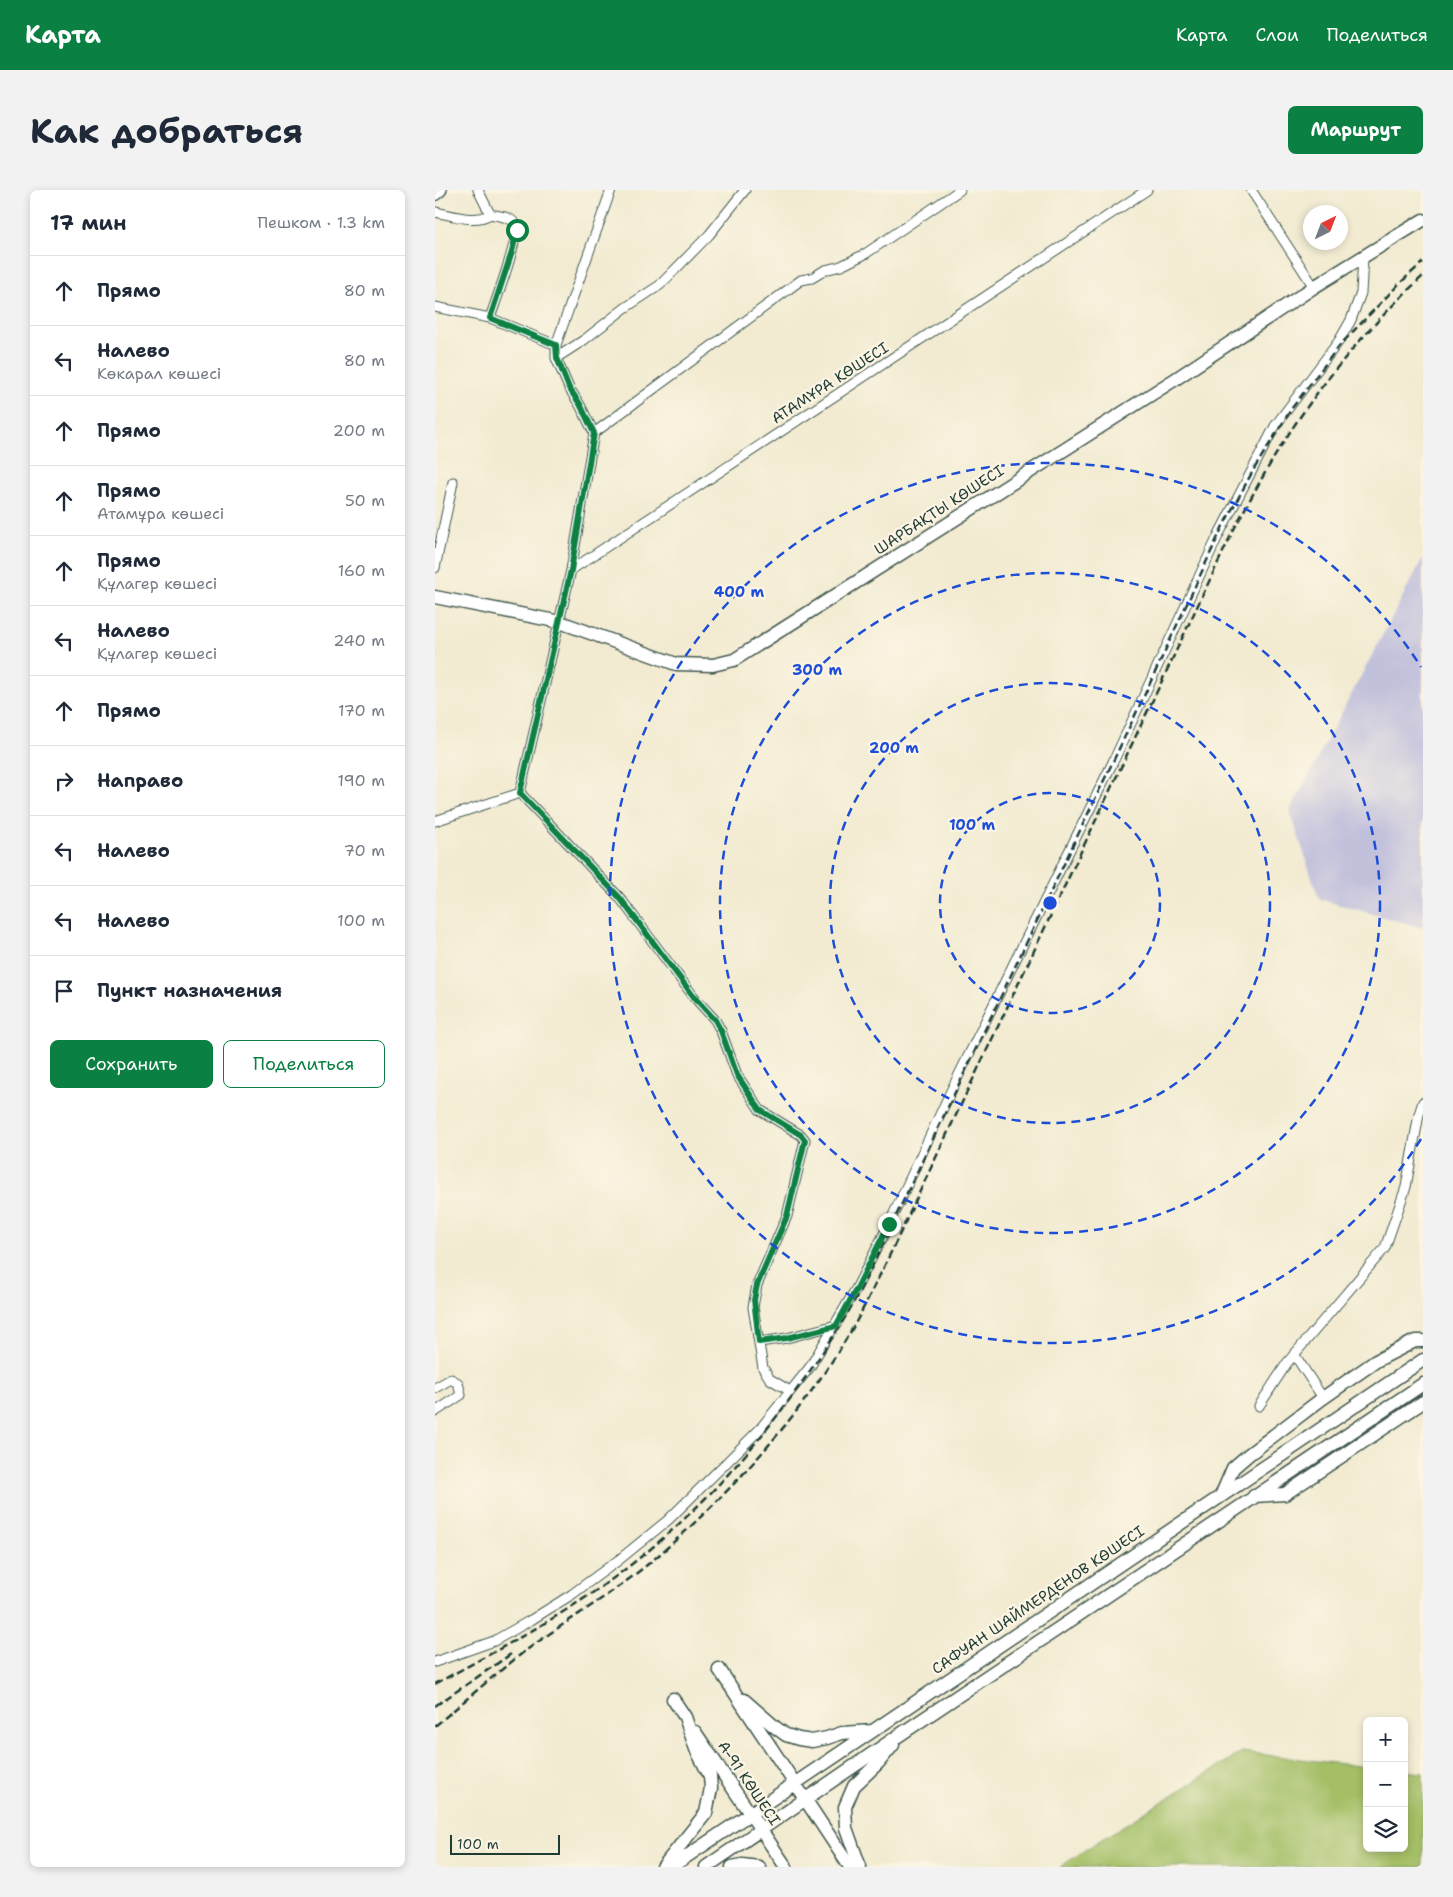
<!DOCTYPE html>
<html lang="ru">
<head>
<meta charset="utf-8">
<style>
  :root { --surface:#fff; --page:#f2f2f3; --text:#1f2937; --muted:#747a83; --line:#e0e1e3; --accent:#0b8043 }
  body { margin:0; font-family:"Shantell Sans",sans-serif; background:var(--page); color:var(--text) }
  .controls { position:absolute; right:15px; bottom:15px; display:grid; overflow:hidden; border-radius:8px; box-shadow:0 2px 8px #0003 }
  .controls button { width:45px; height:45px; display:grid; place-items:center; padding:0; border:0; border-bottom:1px solid var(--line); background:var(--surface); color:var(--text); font:25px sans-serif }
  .compass { position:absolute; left:868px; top:15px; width:45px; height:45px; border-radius:50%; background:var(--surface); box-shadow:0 2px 8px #0003; rotate:42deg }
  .scale { position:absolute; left:15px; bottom:12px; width:110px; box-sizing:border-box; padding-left:5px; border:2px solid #1f3d34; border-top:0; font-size:14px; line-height:18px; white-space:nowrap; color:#1f3d34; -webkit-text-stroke:4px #fcf5e5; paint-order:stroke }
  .stop { position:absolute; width:15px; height:15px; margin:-11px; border:4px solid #0b8043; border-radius:50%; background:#fff }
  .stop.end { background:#0b8043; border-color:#fff; box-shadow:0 1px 5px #0008 }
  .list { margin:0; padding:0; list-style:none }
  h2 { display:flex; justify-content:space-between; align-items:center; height:65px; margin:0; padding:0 20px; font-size:21px }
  h2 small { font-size:16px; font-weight:400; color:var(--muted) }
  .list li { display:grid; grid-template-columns:32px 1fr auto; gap:15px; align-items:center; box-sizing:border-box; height:70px; padding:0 20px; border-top:1px solid var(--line) }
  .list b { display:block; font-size:19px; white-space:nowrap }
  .list p { margin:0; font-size:16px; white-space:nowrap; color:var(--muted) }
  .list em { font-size:16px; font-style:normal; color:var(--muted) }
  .actions { display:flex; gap:10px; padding:15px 20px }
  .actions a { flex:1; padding:11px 0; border:1px solid var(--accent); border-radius:8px; text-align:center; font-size:18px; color:var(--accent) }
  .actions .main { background:var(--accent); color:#fff }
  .icon { flex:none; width:28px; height:28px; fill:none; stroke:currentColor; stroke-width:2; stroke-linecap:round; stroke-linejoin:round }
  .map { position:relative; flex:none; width:988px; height:1677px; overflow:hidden; border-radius:8px }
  header { display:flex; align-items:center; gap:30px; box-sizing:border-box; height:70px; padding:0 25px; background:var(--accent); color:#fff }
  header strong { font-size:24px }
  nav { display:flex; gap:28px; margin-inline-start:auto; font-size:18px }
  .intro { display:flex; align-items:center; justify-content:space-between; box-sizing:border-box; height:120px; padding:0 30px }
  h1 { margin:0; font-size:35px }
  .button { padding:12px 22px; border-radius:8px; background:var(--accent); color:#fff; font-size:18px; font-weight:700 }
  main { display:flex; gap:30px; padding:0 30px }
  aside { flex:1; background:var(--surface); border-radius:8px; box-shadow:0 2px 8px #0003 }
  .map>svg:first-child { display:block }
</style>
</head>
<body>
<header>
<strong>Карта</strong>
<nav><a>Карта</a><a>Слои</a><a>Поделиться</a></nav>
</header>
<div class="intro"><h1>Как добраться</h1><a class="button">Маршрут</a></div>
<main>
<aside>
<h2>17 мин<small>Пешком · 1.3 km</small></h2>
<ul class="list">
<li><svg class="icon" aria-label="ahead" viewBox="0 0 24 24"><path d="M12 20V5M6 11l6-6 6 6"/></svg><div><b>Прямо</b></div><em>80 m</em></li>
<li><svg class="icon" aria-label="left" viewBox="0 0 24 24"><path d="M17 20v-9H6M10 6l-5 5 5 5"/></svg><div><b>Налево</b><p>Көкарал көшесі</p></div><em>80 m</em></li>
<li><svg class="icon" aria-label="ahead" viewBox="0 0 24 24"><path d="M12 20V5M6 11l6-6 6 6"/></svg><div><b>Прямо</b></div><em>200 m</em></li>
<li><svg class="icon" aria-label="ahead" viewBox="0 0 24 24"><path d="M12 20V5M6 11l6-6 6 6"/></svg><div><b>Прямо</b><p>Атамұра көшесі</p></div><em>50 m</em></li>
<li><svg class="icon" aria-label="ahead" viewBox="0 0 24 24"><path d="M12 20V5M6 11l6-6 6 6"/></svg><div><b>Прямо</b><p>Құлагер көшесі</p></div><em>160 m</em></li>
<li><svg class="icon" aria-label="left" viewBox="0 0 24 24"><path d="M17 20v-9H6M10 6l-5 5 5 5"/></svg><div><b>Налево</b><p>Құлагер көшесі</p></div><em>240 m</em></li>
<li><svg class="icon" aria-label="ahead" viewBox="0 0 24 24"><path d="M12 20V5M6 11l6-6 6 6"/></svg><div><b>Прямо</b></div><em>170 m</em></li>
<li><svg class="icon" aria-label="right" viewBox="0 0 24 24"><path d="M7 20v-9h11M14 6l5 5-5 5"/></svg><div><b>Направо</b></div><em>190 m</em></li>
<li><svg class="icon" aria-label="left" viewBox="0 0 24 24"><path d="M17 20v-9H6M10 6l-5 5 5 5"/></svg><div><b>Налево</b></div><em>70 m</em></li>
<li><svg class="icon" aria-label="left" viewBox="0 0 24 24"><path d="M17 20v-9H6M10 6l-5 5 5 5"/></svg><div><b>Налево</b></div><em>100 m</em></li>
<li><svg class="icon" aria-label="arrive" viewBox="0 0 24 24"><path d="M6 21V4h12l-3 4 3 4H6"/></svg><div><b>Пункт назначения</b></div></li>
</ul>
<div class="actions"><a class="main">Сохранить</a><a>Поделиться</a></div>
</aside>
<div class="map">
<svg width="988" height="1677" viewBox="0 0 988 1677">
  <rect width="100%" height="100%" fill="#fcf5e5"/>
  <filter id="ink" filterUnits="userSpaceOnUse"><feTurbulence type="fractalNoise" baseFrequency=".02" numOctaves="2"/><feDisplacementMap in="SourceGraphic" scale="10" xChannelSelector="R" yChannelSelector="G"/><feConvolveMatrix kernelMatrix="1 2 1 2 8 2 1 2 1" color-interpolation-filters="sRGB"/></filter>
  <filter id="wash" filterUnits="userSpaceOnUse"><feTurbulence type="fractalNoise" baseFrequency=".0096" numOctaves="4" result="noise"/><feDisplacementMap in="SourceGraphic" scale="20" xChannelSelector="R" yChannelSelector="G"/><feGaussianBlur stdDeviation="1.12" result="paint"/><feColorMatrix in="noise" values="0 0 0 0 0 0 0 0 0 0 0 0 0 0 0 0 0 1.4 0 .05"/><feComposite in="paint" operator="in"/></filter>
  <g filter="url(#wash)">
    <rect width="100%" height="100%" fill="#f2ebd1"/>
    <path fill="#c2c1dc" d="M988,368V738L884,709L855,621Z"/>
    <path fill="#a4bf66" stroke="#627e4d" d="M807,1562L932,1577V1658H969V1581L988,1583V1677H625L662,1652Z"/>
  </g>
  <g filter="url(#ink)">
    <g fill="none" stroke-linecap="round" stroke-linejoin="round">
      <defs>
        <path id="street" d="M43,0L55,24C62,26 76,26 80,34C86,44 60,113 55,128
          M816,0L879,97
          M0,22C16,25 41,34 55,24
          M0,117L55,128L121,155V168L149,150L190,118L225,95L274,45L310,0
          M121,155L176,0
          M121,168L134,198L145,215L159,243
          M0,378L18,292
          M136,380L159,243L366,90L377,88L390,80L406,76L430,64L525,0
          M0,631L85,603
          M324,1152L352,1148L401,1135
          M859,1164L888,1208
          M0,1198L16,1189L23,1193L26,1205L0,1222
          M355,1201L335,1189L328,1178L318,1117L322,1095L352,1026L370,950L366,945L325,920L302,885L286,841L280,830L259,807L185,708L85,603L136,380L712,0
          M824,1216L852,1173L950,1058L971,997L984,924L988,912
          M0,1472L59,1451L96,1430L136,1405L185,1369L233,1330L291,1273L324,1240L375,1177L422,1097L454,1034L515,903L678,572L783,346L840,236L904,151L916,130L926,103L928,68"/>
        <path id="secondary" d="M0,4L5,0
          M0,407L125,432L241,474L278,475L299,470L739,190L879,97L988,30
          M786,1306L798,1278L813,1265L888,1208L941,1171L980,1151H988
          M819,1306L850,1304L988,1212
          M284,1479L415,1677
          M309,1510L340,1537L351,1545L364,1549L377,1551L392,1548L407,1543L437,1541
          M260,1542L351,1677
          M228,1677L271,1623L276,1598L275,1586L261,1559L250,1527L238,1509
          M236,1677L988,1170
          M271,1677L466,1544L988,1194
          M297,1677L307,1675L324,1677
          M425,1677L411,1638L410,1617L419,1596L443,1573L458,1555"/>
      </defs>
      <use href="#street" stroke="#3f574c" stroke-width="11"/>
      <use href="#secondary" stroke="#3f574c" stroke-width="15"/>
      <use href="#street" stroke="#fff" stroke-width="9"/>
      <use href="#secondary" stroke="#fff" stroke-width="12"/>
      <path stroke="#1f3d34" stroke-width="2.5" stroke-dasharray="8 4" stroke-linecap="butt" d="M0,1494C55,1464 111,1435 163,1399C264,1329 341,1237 406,1134C419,1114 429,1091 440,1070L703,519L788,336L819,279L857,218L904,156L963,95L988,72
        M0,1516L79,1462
        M0,1536C31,1510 61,1483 93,1459C137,1427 184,1400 225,1364C299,1300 366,1225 416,1141C428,1120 438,1098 449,1077L798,341C819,302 840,263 865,227C900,176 943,128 988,86"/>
    </g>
  </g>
  <g fill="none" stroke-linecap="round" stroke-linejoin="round" filter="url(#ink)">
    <path stroke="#0b8043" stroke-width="6" d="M82,40L77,62L55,128L121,155L122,168L134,198L145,214L159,243L136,380L85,603L185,708L259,807L280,830L286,841L302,885L325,920L366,945L370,950L352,1026L322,1095L319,1110L324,1152L352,1148L401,1136L422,1098L454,1034"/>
  </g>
  <g fill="none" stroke="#1d4ed8" stroke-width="2.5" stroke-dasharray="9 6">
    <circle cx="615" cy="713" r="110"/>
    <circle cx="615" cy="713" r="220"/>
    <circle cx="615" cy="713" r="330"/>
    <path d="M986 949A440 440 0 1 1 986 477"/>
  </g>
  <g text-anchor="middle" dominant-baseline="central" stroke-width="4.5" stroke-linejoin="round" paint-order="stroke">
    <g font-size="15" fill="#1f3d34" stroke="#fcf5e5">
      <text transform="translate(395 193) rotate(-33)">АТАМҰРА КӨШЕСІ</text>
      <text transform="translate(504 320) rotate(-33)">ШАРБАҚТЫ КӨШЕСІ</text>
      <text transform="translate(603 1410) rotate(-34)">САФУАН ШАЙМЕРДЕНОВ КӨШЕСІ</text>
      <text transform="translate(314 1593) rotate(56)">А-91 КӨШЕСІ</text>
    </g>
  </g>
  <circle cx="615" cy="713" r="8" fill="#1d4ed8" stroke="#fcf5e5" stroke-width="2.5"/>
  <g font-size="15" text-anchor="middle" font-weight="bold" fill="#1d4ed8" stroke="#fcf5e5" stroke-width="4.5" stroke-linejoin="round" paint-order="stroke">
    <text x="304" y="407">400 m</text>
    <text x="382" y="485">300 m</text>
    <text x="459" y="563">200 m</text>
    <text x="537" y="640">100 m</text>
  </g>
</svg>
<div class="controls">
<button>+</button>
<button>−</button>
<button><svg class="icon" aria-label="layers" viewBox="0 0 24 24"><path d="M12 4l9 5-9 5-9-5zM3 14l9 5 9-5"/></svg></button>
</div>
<svg class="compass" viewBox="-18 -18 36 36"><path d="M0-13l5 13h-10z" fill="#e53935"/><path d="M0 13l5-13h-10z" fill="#747a83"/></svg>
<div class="scale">100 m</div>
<div class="stop" style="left:82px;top:40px"></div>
<div class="stop end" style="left:454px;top:1034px"></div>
</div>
</main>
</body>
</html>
